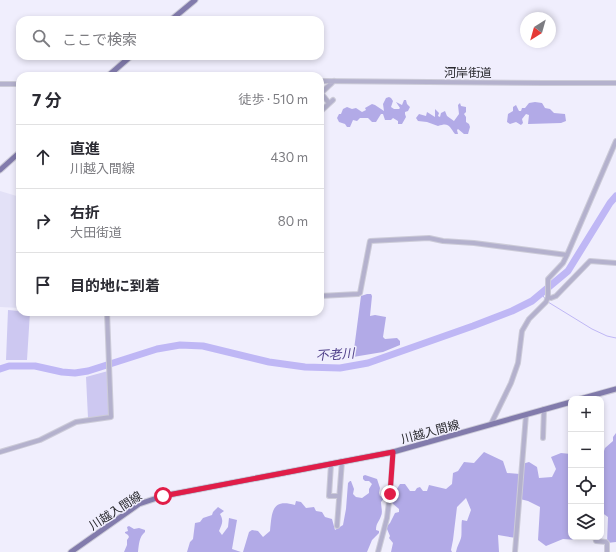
<!DOCTYPE html>
<html lang="ja">
<head>
<meta charset="utf-8">
<style>
  :root { --surface:#fff; --page:#f7f7f7; --text:#2b2b33; --muted:#7c7c81; --line:#e1e1e2 }
  body { margin:0; font-family:Commissioner,"Noto Sans JP",sans-serif; background:var(--page); color:var(--text) }
  .controls { position:absolute; right:12px; bottom:12px; display:grid; overflow:hidden; border-radius:8px; box-shadow:0 2px 6px #0003 }
  .controls button { width:36px; height:36px; display:grid; place-items:center; padding:0; border:0; border-bottom:1px solid var(--line); background:var(--surface); color:var(--text); font:20px sans-serif }
  .compass { position:absolute; left:520px; top:12px; width:36px; height:36px; border-radius:50%; background:var(--surface); box-shadow:0 2px 6px #0003; rotate:217deg }
  .stop { position:absolute; width:12px; height:12px; margin:-9px; border:3px solid #e11d48; border-radius:50%; background:#fff }
  .stop.end { background:#e11d48; border-color:#fff; box-shadow:0 1px 4px #0008 }
  .list { margin:0; padding:0; list-style:none }
  h2 { display:flex; justify-content:space-between; align-items:center; height:52px; margin:0; padding:0 16px; font-size:17px }
  h2 small { font-size:13px; font-weight:400; color:var(--muted) }
  .list li { display:grid; grid-template-columns:26px 1fr auto; gap:12px; align-items:center; box-sizing:border-box; height:64px; padding:0 16px; border-top:1px solid var(--line) }
  .list b { display:block; font-size:15px; white-space:nowrap }
  .list p { margin:0; font-size:13px; white-space:nowrap; color:var(--muted) }
  .list em { font-size:13px; font-style:normal; color:var(--muted) }
  .icon { flex:none; width:22px; height:22px; fill:none; stroke:currentColor; stroke-width:2; stroke-linecap:round; stroke-linejoin:round }
  .map { position:relative; flex:none; width:616px; height:552px; overflow:hidden }
  .search { position:absolute; background:var(--surface); box-shadow:0 2px 6px #0003; left:16px; top:16px; width:308px; height:44px; display:flex; align-items:center; gap:10px; box-sizing:border-box; padding:0 14px; border-radius:12px; color:var(--muted); font-size:15px }
  .panel { position:absolute; background:var(--surface); box-shadow:0 2px 6px #0003; left:16px; top:72px; width:308px; height:244px; border-radius:12px }
  .map>svg:first-child { display:block }
</style>
</head>
<body>
<div class="map">
<svg width="616" height="552" viewBox="0 0 616 552">
  <rect width="100%" height="100%" fill="#f0eefd"/>
  <path fill="#e3e1f7" d="M0,191L20,197V308L0,307Z"/>
  <path fill="#cdc8f1" d="M8,310L30,312L27,360H6Z
    M108,371L110,416L88,418L86,377Z"/>
  <path fill="#b2aae7" d="M389,97L391,98L393,101L391,107L394,109H399L400,108L396,102L402,105L404,100H406L407,104L410,107L408,111L405,112V114L406,117L402,124H398V121L393,118L391,120H385L383,114H381L376,122H372L368,118H360L357,121L353,120L350,127H347L345,124L339,122L337,118L339,114H341L343,109L347,107L352,109L356,108L362,112L366,110L365,108L372,104L375,105L384,111L383,104L386,98Z
    M535,102L542,103L545,108L550,109L554,113L565,114L566,121L561,123L528,124L529,115L526,114L522,119L523,123L521,125L516,122L510,124L507,122L508,114L513,111V107L516,105L519,111H521L522,108H525L529,103Z
    M460,103L461,106L466,107V112L464,114L466,117V122L469,124L470,127L468,134H464L458,129L457,130L458,134H455C449,126 449,122 438,126L427,122L418,121L416,118L419,114L426,116L427,112L435,117V109L439,113L438,116L440,117L441,113L445,111L447,116L454,121L459,114L458,105Z
    M367,294H371L372,296L370,316L375,315L386,317L383,337L385,339L397,338L400,341V345L383,352L353,357L361,296Z
    M616,433V542L607,543L608,517L601,512V460L605,448L613,441V437Z
    M484,452L503,461L507,473L520,474L522,464L529,462L537,467L539,478L552,477L556,469L551,457L561,453L571,454V537H577V540L563,539L546,546L538,540L540,507L528,501L520,499L516,538L498,535L499,552H456C457,546 460,542 461,538C462,535 461,525 462,520L467,521L471,510L466,498L457,507L453,540L451,550L452,552H391L393,543L389,538L390,536L387,529V526L390,523L395,513L399,512V509L392,503L395,492L400,484H405L410,491H415L417,488L420,487L423,491H427L429,485L446,489L452,484L453,473L458,471L464,462L474,463Z
    M365,475L377,479L380,488L379,493L380,496L385,497L381,502C381,507 383,512 381,516C379,522 376,523 376,530L379,531V533L372,540L367,552H243L249,532L252,530L258,531L263,537L270,531C272,513 271,498 295,505L296,501L301,502L306,508L314,507L316,511L322,512L325,517L332,519L335,530L343,525L346,509L348,483L350,481H351L354,489L353,494L356,497L362,498L369,493V489L372,484L369,481H365L363,479V476Z
    M218,507L224,511L220,514C224,521 222,524 219,531L222,535L228,527L229,518L237,520L232,549L241,552H187L190,542L193,539L195,523L200,522L203,518L212,515L213,512Z
    M129,526L134,529L139,528L145,530V532C139,537 139,544 138,552H124L127,545V540L129,537L128,535L125,533V532L128,531L127,527Z"/>
  <g fill="none" stroke-linecap="round" stroke-linejoin="round">
    <path stroke="#bfb7f5" stroke-width="1" d="M541,293L546,300
      M548,302L592,329L607,336L616,338"/>
    <path stroke="#bfb7f5" stroke-width="7" d="M0,369L9,366H35L62,372L75,373L88,371L157,349L180,345L203,346L269,362L305,367L340,368L368,363L473,326L512,311L532,301L568,271L610,203L616,196"/>
    <defs>
      <path id="minor" d="M320,81L544,83H616
        M0,84H20
        M321,93L329,103
        M320,94L334,81
        M320,112L333,100
        M320,296L358,294L360,293L370,241L429,238L443,241L474,243L567,255
        M548,297L551,298L556,296L590,261L616,263
        M491,424L511,383L518,363L522,331L529,319L546,302L548,297V279L563,263L567,255L616,141
        M543,438L544,409
        M0,452L40,440L76,422L111,417L107,312
        M331,464L329,496H339
        M337,526L342,461
        M595,537L596,541L606,542L607,543V552
        M378,552L387,518L390,494L393,452
        M515,552L526,415"/>
      <path id="major" d="M171,20L195,0
        M108,76L131,56
        M0,170L20,152
        M580,399L616,389
        M71,552L139,504L163,496L393,452L571,402"/>
    </defs>
    <use href="#minor" stroke="#cccbd8" stroke-width="6"/>
    <use href="#major" stroke="#cccbd8" stroke-width="7"/>
    <use href="#minor" stroke="#b4b1cd" stroke-width="4"/>
    <use href="#major" stroke="#827bac" stroke-width="5"/>
  </g>
  <g fill="none" stroke-linecap="round" stroke-linejoin="round">
    <path stroke="#e11d48" stroke-width="5" d="M163,496L393,452L390,494"/>
  </g>
  <g text-anchor="middle" dominant-baseline="central" stroke-width="3" stroke-linejoin="round" paint-order="stroke">
    <g font-size="12" fill="#29292e" stroke="#f0eefd">
      <text x="468" y="72">河岸街道</text>
      <text transform="translate(430 431) rotate(-15)">川越入間線</text>
      <text transform="translate(115 510) rotate(-33)">川越入間線</text>
    </g>
    <g font-size="13" font-style="italic" fill="#52428b" stroke="#f0eefd">
      <text transform="translate(335 354) rotate(-4)">不老川</text>
    </g>
  </g>
</svg>
<div class="controls">
<button>+</button>
<button>−</button>
<button><svg class="icon" aria-label="locate" viewBox="0 0 24 24"><circle cx="12" cy="12" r="6"/><path d="M12 2v4M12 18v4M2 12h4M18 12h4"/></svg></button>
<button><svg class="icon" aria-label="layers" viewBox="0 0 24 24"><path d="M12 4l9 5-9 5-9-5zM3 14l9 5 9-5"/></svg></button>
</div>
<svg class="compass" viewBox="-18 -18 36 36"><path d="M0-13l5 13h-10z" fill="#e53935"/><path d="M0 13l5-13h-10z" fill="#7c7c81"/></svg>
<div class="stop" style="left:163px;top:496px"></div>
<div class="stop end" style="left:390px;top:494px"></div>
<div class="search"><svg class="icon" aria-label="search" viewBox="0 0 24 24"><circle cx="10" cy="10" r="6"/><path d="M15 15l6 6"/></svg>ここで検索</div>
<section class="panel">
<h2>7 分<small>徒歩 · 510 m</small></h2>
<ul class="list">
<li><svg class="icon" aria-label="ahead" viewBox="0 0 24 24"><path d="M12 20V5M6 11l6-6 6 6"/></svg><div><b>直進</b><p>川越入間線</p></div><em>430 m</em></li>
<li><svg class="icon" aria-label="right" viewBox="0 0 24 24"><path d="M7 20v-9h11M14 6l5 5-5 5"/></svg><div><b>右折</b><p>大田街道</p></div><em>80 m</em></li>
<li><svg class="icon" aria-label="arrive" viewBox="0 0 24 24"><path d="M6 21V4h12l-3 4 3 4H6"/></svg><div><b>目的地に到着</b></div></li>
</ul>
</section>
</div>
</body>
</html>
